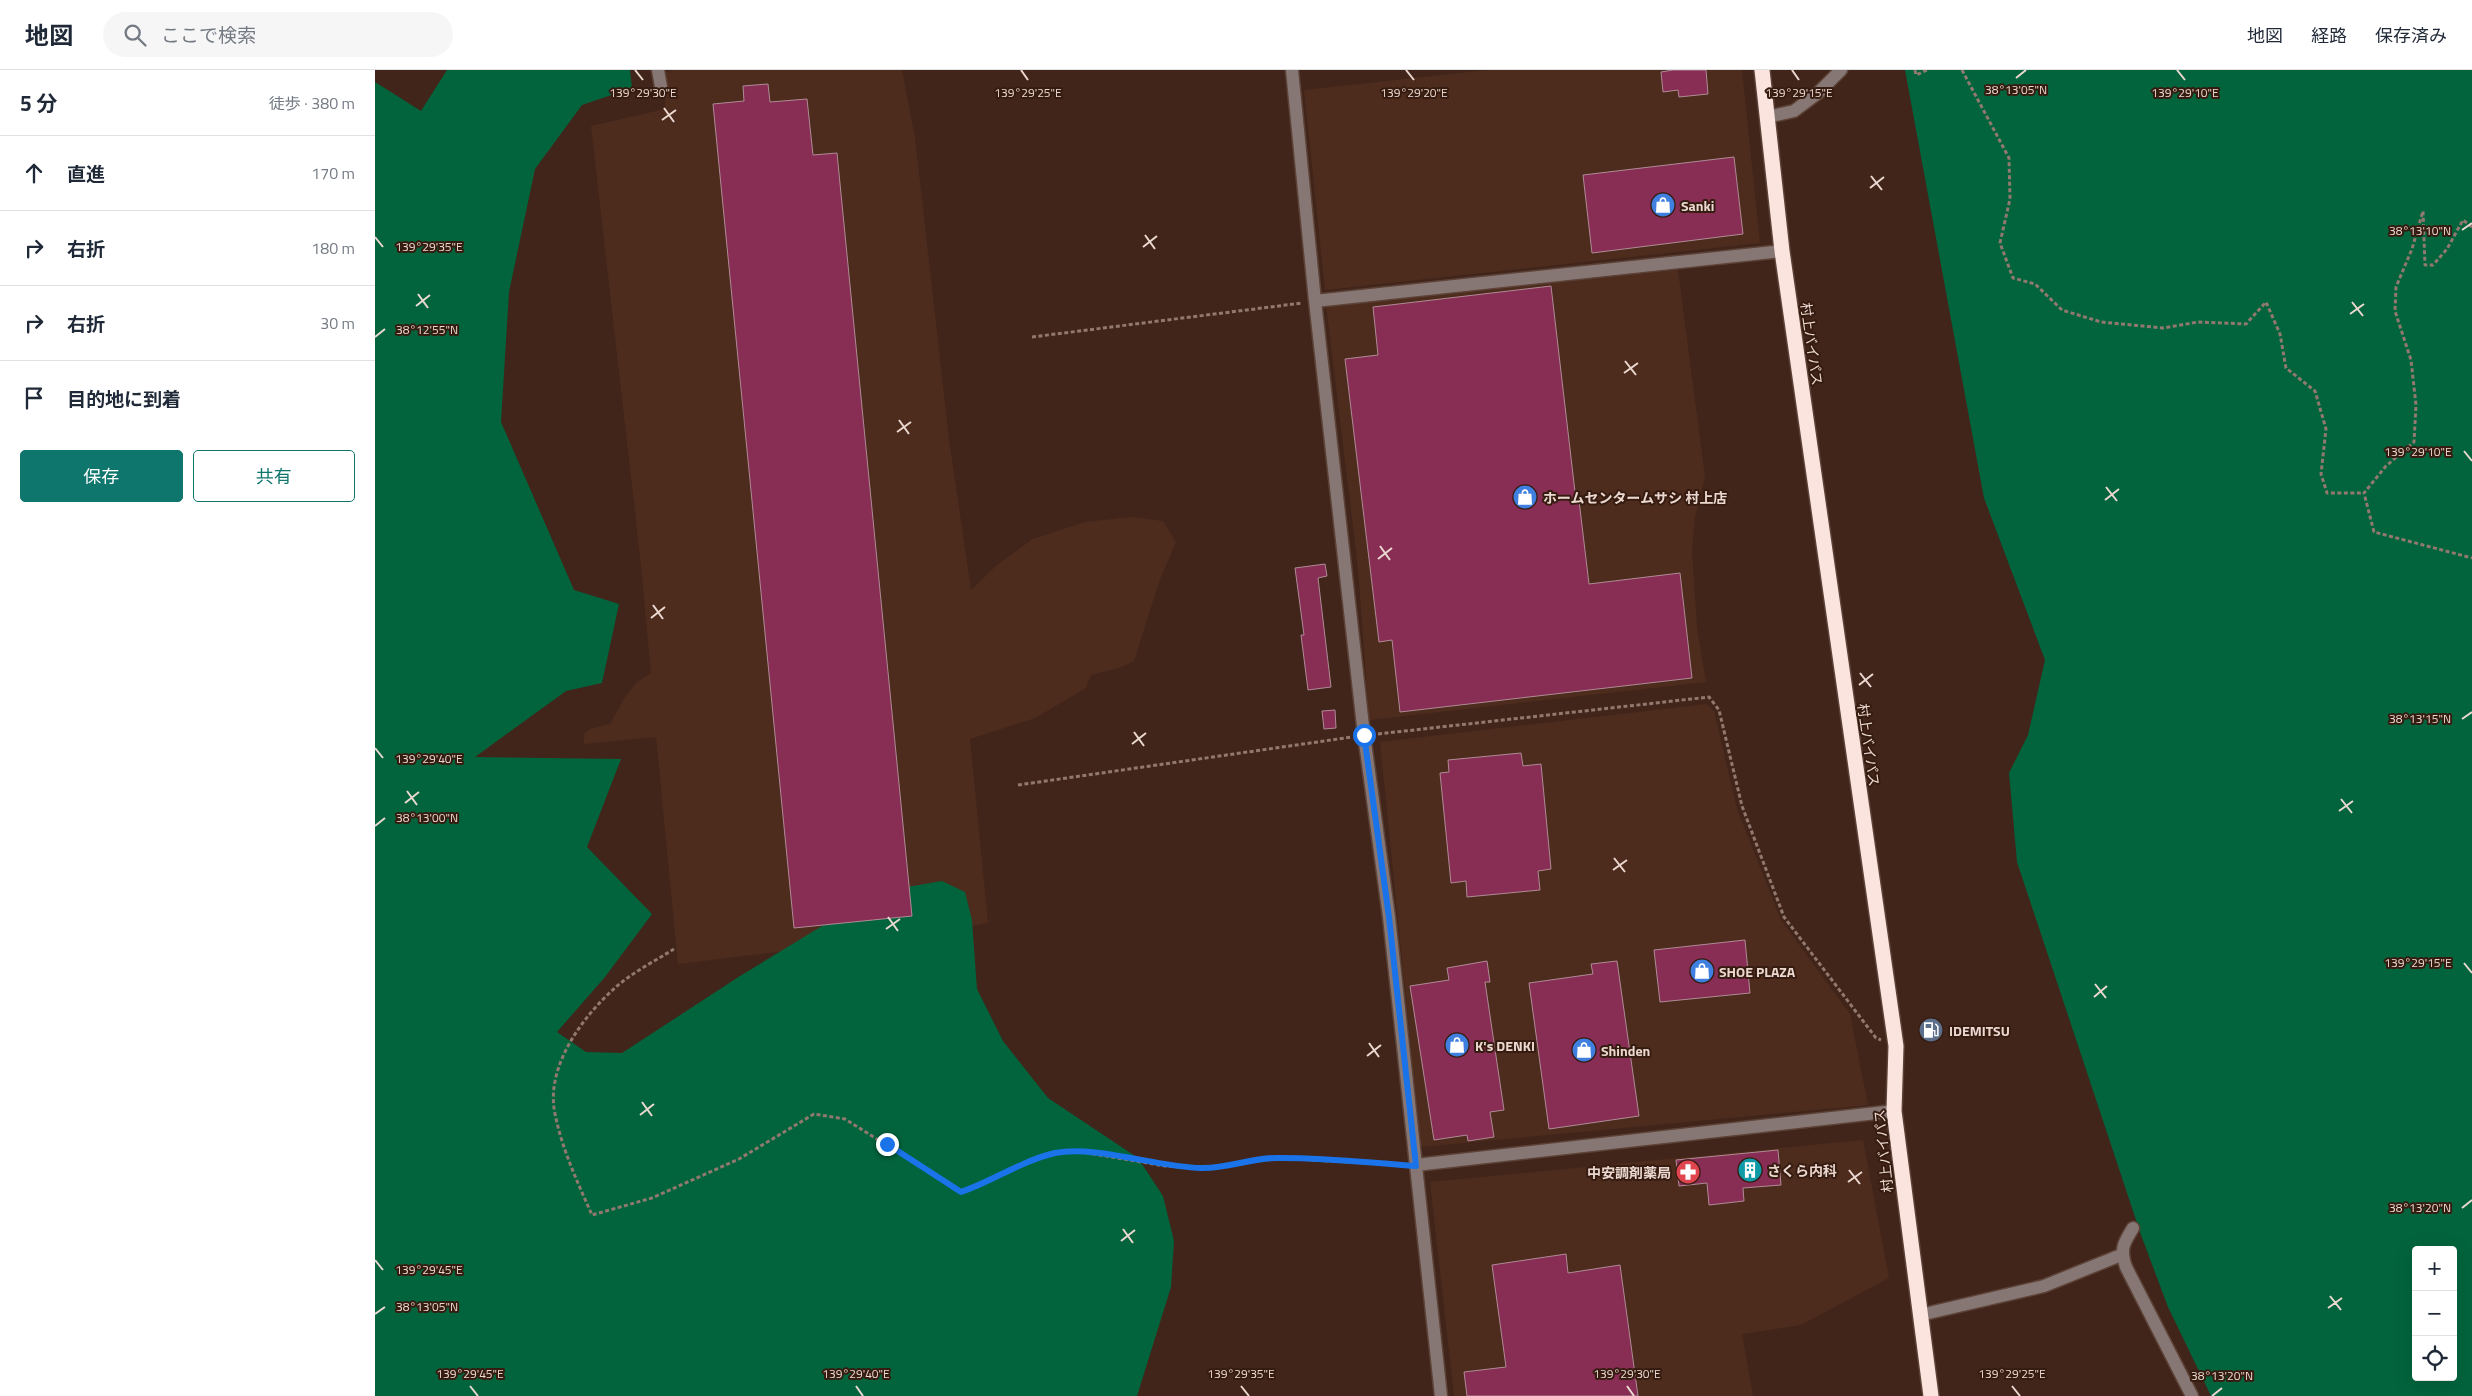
<!DOCTYPE html>
<html lang="ja">
<head>
<meta charset="utf-8">
<style>
  :root { --surface:#fff; --page:#f6f6f7; --text:#1f2937; --muted:#747a83; --line:#e0e1e3; --accent:#0f766e }
  body { margin:0; font-family:"Titillium Web","Noto Sans JP",sans-serif; background:var(--page); color:var(--text) }
  .controls { position:absolute; right:15px; bottom:15px; display:grid; overflow:hidden; border-radius:5px; box-shadow:0 5px 20px #0002 }
  .controls button { width:45px; height:45px; display:grid; place-items:center; padding:0; border:0; border-bottom:1px solid var(--line); background:var(--surface); color:var(--text); font:25px sans-serif }
  .stop { position:absolute; width:15px; height:15px; margin:-11px; border:4px solid #1a73e8; border-radius:50%; background:#fff }
  .stop.end { background:#1a73e8; border-color:#fff; box-shadow:0 1px 5px #0008 }
  .list { margin:0; padding:0; list-style:none }
  h2 { display:flex; justify-content:space-between; align-items:center; height:65px; margin:0; padding:0 20px; font-size:21px }
  h2 small { font-size:16px; font-weight:400; color:var(--muted) }
  .list li { display:grid; grid-template-columns:32px 1fr auto; gap:15px; align-items:center; box-sizing:border-box; height:75px; padding:0 20px; border-top:1px solid var(--line) }
  .list b { display:block; font-size:19px; white-space:nowrap }
  .list em { font-size:16px; font-style:normal; color:var(--muted) }
  .actions { display:flex; gap:10px; padding:15px 20px }
  .actions a { flex:1; padding:11px 0; border:1px solid var(--accent); border-radius:5px; text-align:center; font-size:18px; color:var(--accent) }
  .actions .main { background:var(--accent); color:#fff }
  .icon { flex:none; width:28px; height:28px; fill:none; stroke:currentColor; stroke-width:2; stroke-linecap:round; stroke-linejoin:round }
  .map { position:relative; flex:none; width:2097px; height:1326px; overflow:hidden }
  header { display:flex; align-items:center; gap:30px; box-sizing:border-box; height:70px; padding:0 25px; background:var(--surface); border-bottom:1px solid var(--line) }
  header strong { font-size:24px }
  nav { display:flex; gap:28px; margin-inline-start:auto; font-size:18px }
  .search { width:350px; height:45px; background:var(--page); display:flex; align-items:center; gap:12px; box-sizing:border-box; padding:0 18px; border-radius:28px; color:var(--muted); font-size:19px }
  main { display:flex }
  aside { flex:1; background:var(--surface) }
  .map>svg:first-child { display:block }
</style>
</head>
<body>
<header>
<strong>地図</strong>
<div class="search"><svg class="icon" aria-label="search" viewBox="0 0 24 24"><circle cx="10" cy="10" r="6"/><path d="M15 15l6 6"/></svg>ここで検索</div>
<nav><a>地図</a><a>経路</a><a>保存済み</a></nav>
</header>
<main>
<aside>
<h2>5 分<small>徒歩 · 380 m</small></h2>
<ul class="list">
<li><svg class="icon" aria-label="ahead" viewBox="0 0 24 24"><path d="M12 20V5M6 11l6-6 6 6"/></svg><div><b>直進</b></div><em>170 m</em></li>
<li><svg class="icon" aria-label="right" viewBox="0 0 24 24"><path d="M7 20v-9h11M14 6l5 5-5 5"/></svg><div><b>右折</b></div><em>180 m</em></li>
<li><svg class="icon" aria-label="right" viewBox="0 0 24 24"><path d="M7 20v-9h11M14 6l5 5-5 5"/></svg><div><b>右折</b></div><em>30 m</em></li>
<li><svg class="icon" aria-label="arrive" viewBox="0 0 24 24"><path d="M6 21V4h12l-3 4 3 4H6"/></svg><div><b>目的地に到着</b></div></li>
</ul>
<div class="actions"><a class="main">保存</a><a>共有</a></div>
</aside>
<div class="map">
<svg width="2097" height="1326" viewBox="0 0 2097 1326">
  <rect width="100%" height="100%" fill="#41251a"/>
  <path fill="#4e2c1d" d="M298,0H527L540,68L574,369L596,520L622,495L658,469L710,452L756,447L788,451L801,472L784,512L759,591L744,598L716,605L711,618L660,648L595,669L613,853L555,863L303,894L281,667L209,674V664L215,659L235,654L250,627L261,613L276,603L265,486L216,56L290,39L291,2Z
    M1113,0H1367L1385,173L950,220L929,20Z
    M1303,200L1330,407L1320,447L1317,482L1322,558L1331,612L994,650L983,497L951,235Z
    M1332,634L1339,641L1362,739L1406,850L1475,944L1493,1035L1046,1077L1005,672Z
    M1488,1070L1514,1208L1426,1255L1367,1264L1378,1326H1079L1055,1112Z"/>
  <path fill="#02643c" fill-rule="evenodd" d="M72,0H255L257,18L207,35L160,99L134,222L126,352L199,520L244,534L227,613L191,621L100,687L246,689L212,777L277,844L230,907L182,962L211,982L247,983L365,906L503,822L567,811L590,822L597,850L602,919L628,971L673,1028L763,1088L788,1126L799,1171L796,1217L762,1326H0V12L46,41Z
    M1530,0H2097V1326H1836L1793,1237L1766,1165L1642,792L1634,703L1653,665L1670,590L1609,428ZM2041,1180H2078V1307H2041Z"/>
  <path fill="#882d54" stroke="#af8b96" d="M1298,0H1331L1333,24L1304,27L1303,20L1288,22L1286,2Z
    M393,14L395,32L432,29L438,85L462,83L537,846L419,858L338,34L369,31L368,16Z
    M1359,87L1368,164L1217,183L1208,105Z
    M1176,216L1200,422H1203L1214,514L1305,503L1317,608L1025,642L1017,570L1004,572L970,289L1003,285L998,237Z
    M950,494L952,506L943,508L956,617L933,620L926,565H929L920,498Z
    M960,640L961,658L949,659L947,641Z
    M1146,683L1148,696L1166,694L1176,799L1163,801L1165,820L1092,827L1091,811L1076,813L1065,703L1074,702L1073,690Z
    M1370,870L1375,923L1285,932L1279,880Z
    M1112,891L1115,912H1110L1129,1040L1115,1042L1119,1067L1093,1071L1092,1065L1059,1070L1035,916L1074,910L1072,898Z
    M1242,891L1264,1046L1174,1059L1154,913L1218,904L1216,894Z
    M1403,1080L1406,1115L1368,1118L1369,1131L1334,1135L1332,1113L1304,1116L1301,1090Z
    M1191,1184L1193,1203L1245,1195L1263,1326H1092L1089,1302L1131,1297L1117,1195Z"/>
  <g fill="none" stroke-linecap="round" stroke-linejoin="round">
    <defs>
      <path id="minor" d="M283,0L286,17
        M917,0L940,231L989,665L1014,847L1066,1326
        M1392,47L1419,41L1443,23L1466,0
        M940,231L1407,181
        M1041,1095L1519,1041
        M1758,1158C1748,1174 1745,1179 1751,1197L1817,1326
        M1545,1245L1669,1216L1746,1185"/>
      <path id="highway" d="M1387,0L1407,181L1521,976L1519,1041L1556,1326"/>
    </defs>
    <use href="#minor" stroke="#5c4237" stroke-width="15"/>
    <use href="#highway" stroke="#5c4237" stroke-width="18"/>
    <path stroke="#917970" stroke-width="3" stroke-dasharray="4 2.5" stroke-linecap="butt" d="M1540,0L1541,5L1552,0
      M1587,0L1634,88L1635,129L1625,173L1638,208L1660,214L1687,240L1726,252L1788,258L1823,252L1871,254L1891,232L1905,264L1911,298L1940,321L1951,359L1946,404L1952,423H1989
      M2097,157L2088,150L2072,179L2058,195H2050L2048,141L2037,179L2021,217L2020,241L2036,290L2041,335L2039,372L2011,396L1989,423L1999,462L2097,488
      M657,267L927,233
      M1003,664L1334,627L1344,640L1367,736L1409,847L1501,968L1506,970
      M643,715L977,667
      M299,879C280,891 258,902 241,917C209,945 173,993 179,1038C185,1075 202,1111 217,1145L277,1128L364,1089L439,1044L470,1049L586,1122L604,1116L654,1090L681,1083L701,1081L790,1096L828,1098L900,1088L1028,1095"/>
    <use href="#minor" stroke="#877774" stroke-width="12"/>
    <use href="#highway" stroke="#fbe3de" stroke-width="15"/>
  </g>
  <g fill="none" stroke-linecap="round" stroke-linejoin="round">
    <path stroke="#1a73e8" stroke-width="6" d="M512,1074L586,1122C618,1111 646,1091 680,1083C720,1075 782,1097 826,1098C851,1099 876,1088 901,1088C947,1087 995,1093 1041,1096L1014,847L989,665"/>
  </g>
  <path fill="none" stroke="#ebd8d1" stroke-width="2" d="M260,0L268,10M646,0L653,10M1031,0L1039,10M1417,0L1424,10M1802,0L1810,10M1641,8L1651,0M289,38L299,52M287,50L301,40M1496,106L1507,120M1495,118L1509,107M2087,160L2097,153M770,165L780,179M0,167L8,177M768,177L782,166M43,224L53,238M1977,232L1988,246M41,236L55,225M1975,244L1989,234M0,267L10,259M1250,291L1261,305M1249,303L1263,293M524,350L534,364M522,362L536,352M2089,381L2097,391M1731,417L1742,431M1730,430L1744,419M1005,476L1015,490M1003,489L1017,478M278,535L288,549M276,548L290,537M1485,603L1496,617M1484,615L1498,604M2087,649L2097,642M759,662L769,676M757,674L771,663M0,678L8,688M32,721L42,735M1966,729L1977,743M30,733L44,722M1964,741L1978,731M0,756L10,748M1239,788L1250,802M1238,800L1252,790M513,847L523,861M511,859L525,849M2089,893L2097,903M1720,914L1731,928M1719,927L1732,916M994,973L1004,987M992,986L1006,975M267,1032L277,1046M265,1045L279,1034M1474,1100L1485,1114M1473,1112L1487,1102M2087,1138L2097,1130M748,1159L758,1173M746,1171L760,1160M0,1190L8,1200M1955,1226L1966,1240M1953,1238L1967,1228M0,1244L10,1237M95,1316L103,1326M481,1316L488,1326M866,1316L874,1326M1252,1316L1259,1326M1637,1316L1645,1326M1837,1326L1847,1318"/>
  <defs>
    <symbol id="shop-disc" viewBox="-11 -11 22 22"><circle r="9.5" fill="#3f7fe0" stroke="#361c10"/><path d="M-5-2.5h2.3a2.7 3.5 0 0 1 5.4 0H5L5.5 6h-11ZM-1.5-2.5h3a1.5 2.3 0 0 0-3 0Z" fill="#fff"/></symbol>
    <symbol id="fuel-disc" viewBox="-11 -11 22 22"><circle r="9.5" fill="#5c6f8a" stroke="#361c10"/><path d="M-5.5-6h7V0h2V4h1.3V-2.5L3-4.5l.8-.8L6-3V5H2.5V1h-1V6h-7ZM-4.2-4.7v3.2H.2V-4.7Z" fill="#fff"/></symbol>
    <symbol id="building-disc" viewBox="-11 -11 22 22"><circle r="9.5" fill="#0f9aa8" stroke="#361c10"/><path d="M-4-6H4V6H1V3H-1V6H-4ZM-2.5-4.3h1.7v1.8h-1.7ZM.8-4.3h1.7v1.8H.8ZM-2.5-1h1.7V.8h-1.7ZM.8-1h1.7V.8H.8Z" fill="#fff"/></symbol>
    <symbol id="pharmacy-disc" viewBox="-11 -11 22 22"><circle r="9.5" fill="#e0444e" stroke="#361c10"/><path d="M-2-6h4v4h4v4h-4v4h-4v-4h-4v-4h4Z" fill="#fff"/></symbol>
  </defs>
  <g fill-rule="evenodd">
    <use href="#shop-disc" x="1274" y="121" width="28" height="28"/>
    <use href="#shop-disc" x="1136" y="413" width="28" height="28"/>
    <use href="#shop-disc" x="1313" y="887" width="28" height="28"/>
    <use href="#fuel-disc" x="1542" y="946" width="28" height="28"/>
    <use href="#shop-disc" x="1068" y="961" width="28" height="28"/>
    <use href="#shop-disc" x="1195" y="966" width="28" height="28"/>
    <use href="#building-disc" x="1361" y="1086" width="28" height="28"/>
    <use href="#pharmacy-disc" x="1299" y="1088" width="28" height="28"/>
  </g>
  <g text-anchor="middle" dominant-baseline="central" stroke-width="4" stroke-linejoin="round" paint-order="stroke">
    <g font-size="14" font-weight="bold" fill="#ebd8d1" stroke="#361c10" text-anchor="start">
      <text x="1306" y="135">Sanki</text>
      <text x="1168" y="427">ホームセンタームサシ 村上店</text>
      <text x="1344" y="901">SHOE PLAZA</text>
      <text x="1574" y="960">IDEMITSU</text>
      <text x="1100" y="975">K's DENKI</text>
      <text x="1226" y="980">Shinden</text>
      <text x="1392" y="1100">さくら内科</text>
      <text x="1296" y="1102" text-anchor="end">中安調剤薬局</text>
    </g>
    <g font-size="14" fill="#ebd8d1" stroke="#361c10">
      <text transform="translate(1437 274) rotate(82)">村上バイパス</text>
      <text transform="translate(1494 675) rotate(82)">村上バイパス</text>
      <text transform="translate(1508 1081) rotate(-96)">村上バイパス</text>
    </g>
  </g>
  <g font-size="12" text-anchor="middle" fill="#ebd8d1" stroke="#361c10" stroke-width="4" stroke-linejoin="round" paint-order="stroke">
    <text x="1641" y="24">38°13'05"N</text>
    <text x="268" y="27">139°29'30"E</text>
    <text x="653" y="27">139°29'25"E</text>
    <text x="1039" y="27">139°29'20"E</text>
    <text x="1424" y="27">139°29'15"E</text>
    <text x="1810" y="27">139°29'10"E</text>
    <text x="2045" y="165">38°13'10"N</text>
    <text x="54" y="181">139°29'35"E</text>
    <text x="52" y="264">38°12'55"N</text>
    <text x="2043" y="386">139°29'10"E</text>
    <text x="2045" y="653">38°13'15"N</text>
    <text x="54" y="693">139°29'40"E</text>
    <text x="52" y="752">38°13'00"N</text>
    <text x="2043" y="897">139°29'15"E</text>
    <text x="2045" y="1142">38°13'20"N</text>
    <text x="54" y="1204">139°29'45"E</text>
    <text x="52" y="1241">38°13'05"N</text>
    <text x="95" y="1308">139°29'45"E</text>
    <text x="481" y="1308">139°29'40"E</text>
    <text x="866" y="1308">139°29'35"E</text>
    <text x="1252" y="1308">139°29'30"E</text>
    <text x="1637" y="1308">139°29'25"E</text>
    <text x="1847" y="1310">38°13'20"N</text>
  </g>
</svg>
<div class="controls">
<button>+</button>
<button>−</button>
<button><svg class="icon" aria-label="locate" viewBox="0 0 24 24"><circle cx="12" cy="12" r="6"/><path d="M12 2v4M12 18v4M2 12h4M18 12h4"/></svg></button>
</div>
<div class="stop" style="left:989px;top:665px"></div>
<div class="stop end" style="left:512px;top:1074px"></div>
</div>
</main>
</body>
</html>
